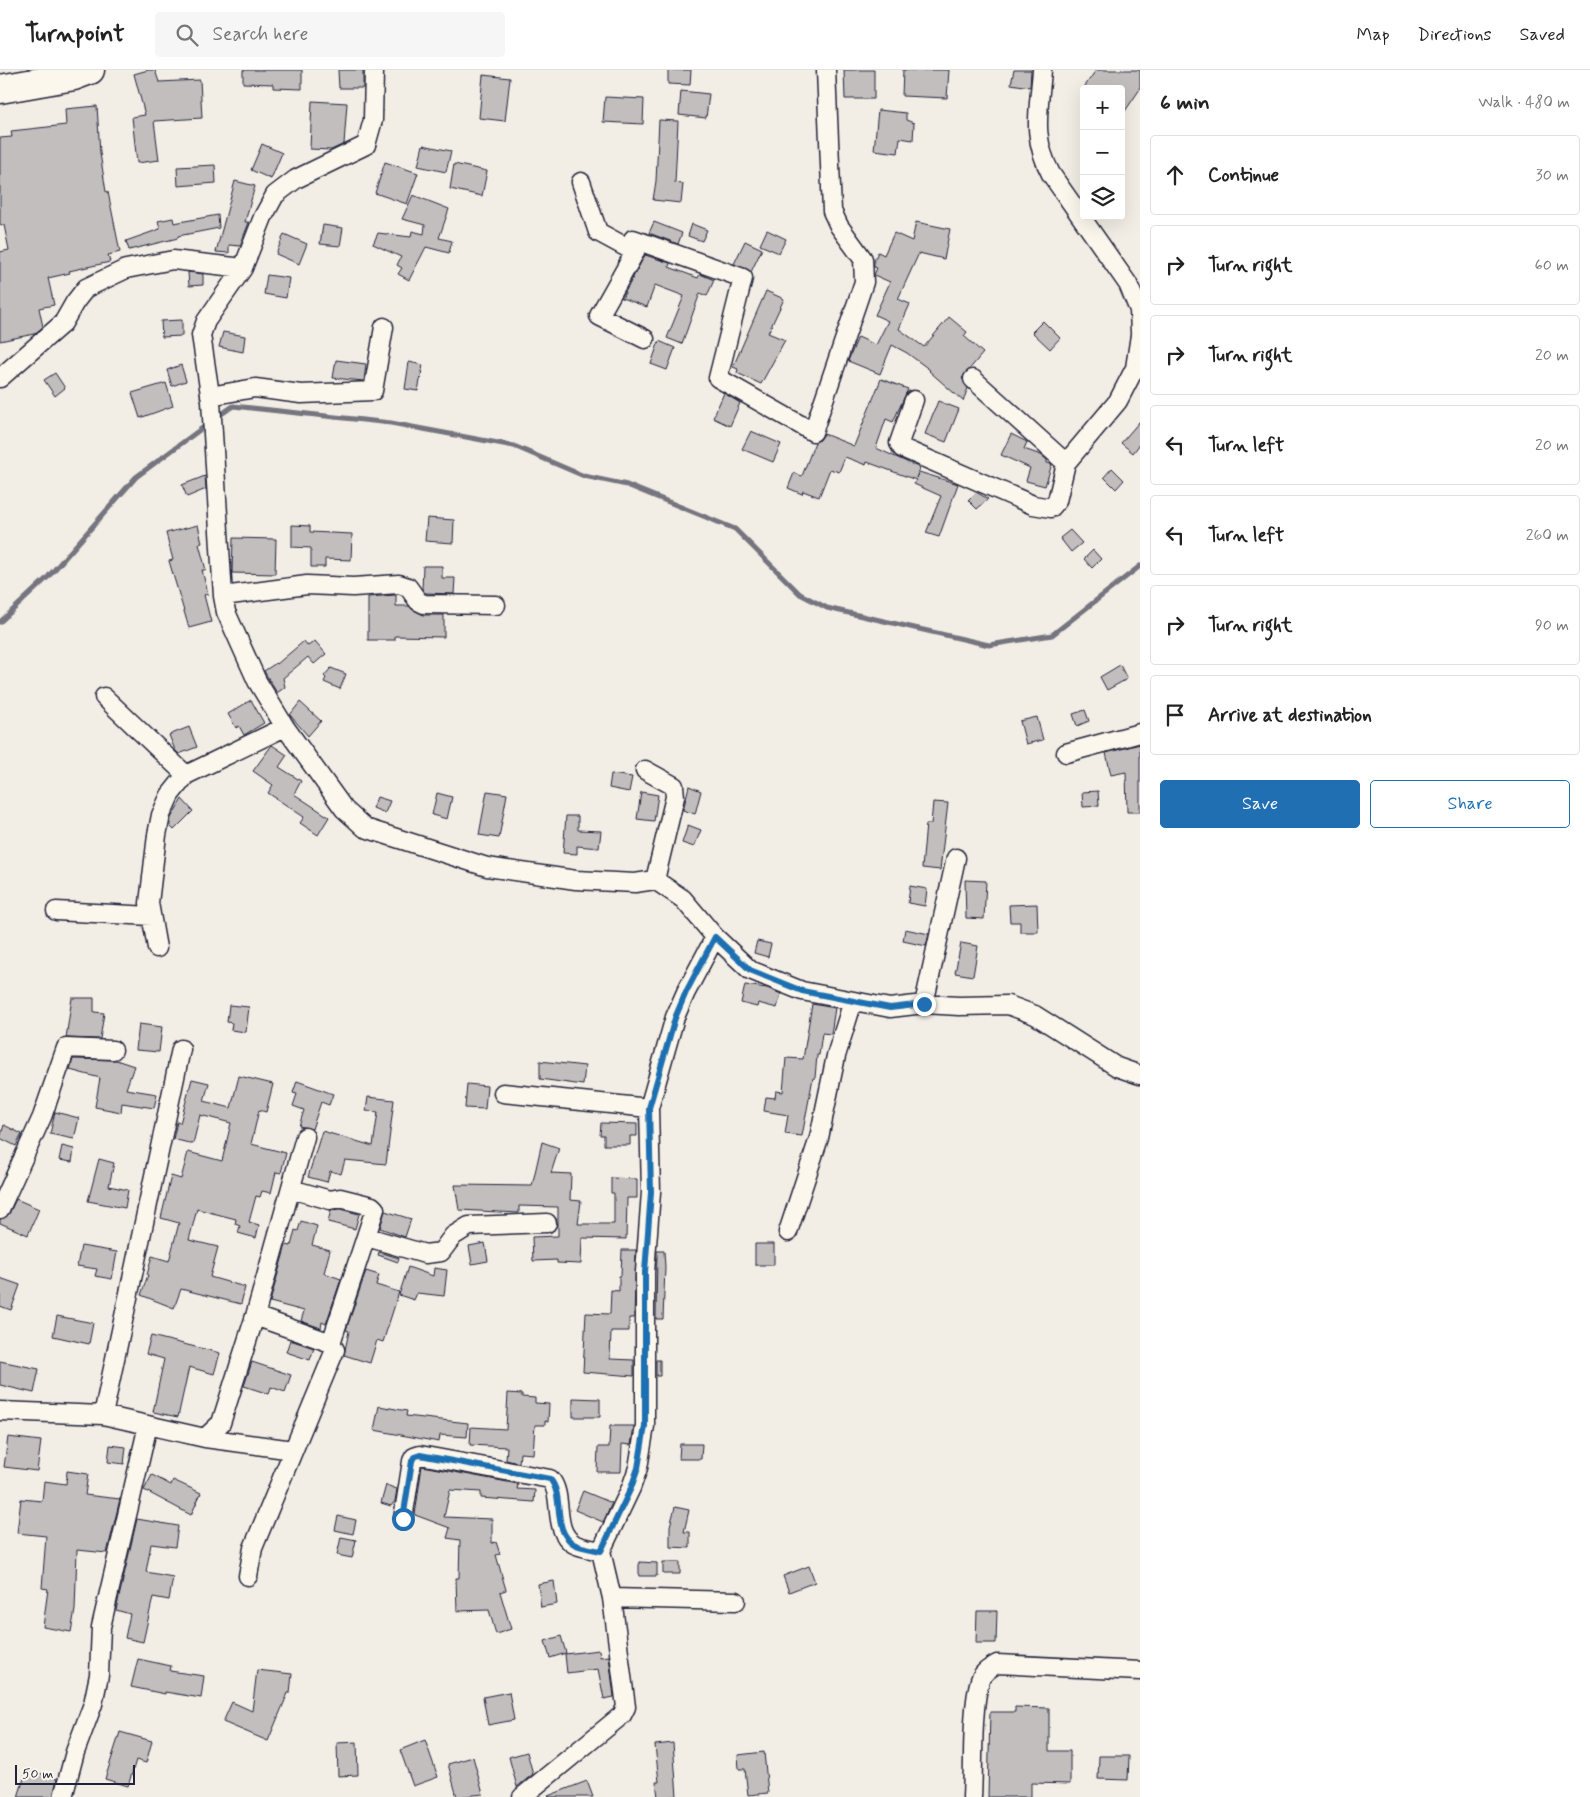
<!DOCTYPE html>
<html lang="en">
<head>
<meta charset="utf-8">
<style>
  :root { --surface:#fff; --page:#f6f6f6; --text:#222; --muted:#767676; --line:#e0e0e0; --accent:#1f6fb2 }
  body { margin:0; font-family:Mynerve,sans-serif; background:var(--page); color:var(--text) }
  .controls { position:absolute; right:15px; top:15px; display:grid; overflow:hidden; border-radius:5px; box-shadow:0 5px 20px #0002 }
  .controls button { width:45px; height:45px; display:grid; place-items:center; padding:0; border:0; border-bottom:1px solid var(--line); background:var(--surface); color:var(--text); font:25px sans-serif }
  .scale { position:absolute; left:15px; bottom:12px; width:120px; box-sizing:border-box; padding-left:5px; border:2px solid #22223b; border-top:0; font-size:14px; line-height:18px; white-space:nowrap; color:#22223b; -webkit-text-stroke:4px #fbf7ec; paint-order:stroke }
  .stop { position:absolute; width:15px; height:15px; margin:-11px; border:4px solid #1f6fb2; border-radius:50%; background:#fff }
  .stop.end { background:#1f6fb2; border-color:#fff; box-shadow:0 1px 5px #0008 }
  .list { margin:0; padding:0; list-style:none }
  h2 { display:flex; justify-content:space-between; align-items:center; height:65px; margin:0; padding:0 20px; font-size:21px }
  h2 small { font-size:16px; font-weight:400; color:var(--muted) }
  .list li { display:grid; grid-template-columns:32px 1fr auto; gap:15px; align-items:center; box-sizing:border-box; height:80px; margin:0 10px 10px; padding:0 10px; border:1px solid var(--line); border-radius:5px }
  .list b { display:block; font-size:19px; white-space:nowrap }
  .list em { font-size:16px; font-style:normal; color:var(--muted) }
  .actions { display:flex; gap:10px; padding:15px 20px }
  .actions a { flex:1; padding:11px 0; border:1px solid var(--accent); border-radius:5px; text-align:center; font-size:18px; color:var(--accent) }
  .actions .main { background:var(--accent); color:#fff }
  .icon { flex:none; width:28px; height:28px; fill:none; stroke:currentColor; stroke-width:2; stroke-linecap:round; stroke-linejoin:round }
  .map { position:relative; flex:none; width:1140px; height:1727px; overflow:hidden }
  header { display:flex; align-items:center; gap:30px; box-sizing:border-box; height:70px; padding:0 25px; background:var(--surface); border-bottom:1px solid var(--line) }
  header strong { font-size:24px }
  nav { display:flex; gap:28px; margin-inline-start:auto; font-size:18px }
  .search { width:350px; height:45px; background:var(--page); display:flex; align-items:center; gap:12px; box-sizing:border-box; padding:0 18px; border-radius:5px; color:var(--muted); font-size:19px }
  main { display:flex }
  aside { flex:1; background:var(--surface) }
  .map>svg:first-child { display:block }
</style>
</head>
<body>
<header>
<strong>Turnpoint</strong>
<div class="search"><svg class="icon" aria-label="search" viewBox="0 0 24 24"><circle cx="10" cy="10" r="6"/><path d="M15 15l6 6"/></svg>Search here</div>
<nav><a>Map</a><a>Directions</a><a>Saved</a></nav>
</header>
<main>
<div class="map">
<svg width="1140" height="1727" viewBox="0 0 1140 1727">
  <rect width="100%" height="100%" fill="#f2eee5"/>
  <filter id="ink" filterUnits="userSpaceOnUse"><feTurbulence type="fractalNoise" baseFrequency=".02" numOctaves="2"/><feDisplacementMap in="SourceGraphic" scale="10" xChannelSelector="R" yChannelSelector="G"/><feConvolveMatrix kernelMatrix="1 2 1 2 8 2 1 2 1" color-interpolation-filters="sRGB"/></filter>
  <g filter="url(#ink)">
    <g fill="none" stroke-linecap="round" stroke-linejoin="round">
      <path stroke="#76747f" stroke-width="5" d="M216,348L233,336L391,353L514,376L584,406L627,415L735,459L800,524L827,538L989,575L1052,565L1140,496
        M0,552L48,507L136,407L209,353"/>
    </g>
    <path fill="#c2bebe" stroke="#22223b" d="M148,0H155L159,12L200,10L202,48L154,51L159,90L137,93L132,47L145,45L134,4Z
      M243,0H302V19L273,18V14L243,13Z
      M338,0H363V18H339Z
      M668,0H691L690,15L668,14Z
      M844,0H874V29H845Z
      M903,0H949L947,28L902,26Z
      M1014,0H1031L1030,17L1011,14Z
      M1096,0H1140V19L1121,47V19H1083Z
      M483,5L510,8L505,51L479,48Z
      M681,21L709,24L706,48L679,45Z
      M605,27L644,29L643,54L603,52Z
      M312,31L347,33L344,74L331,80L310,79Z
      M97,36L100,83L106,122H108L120,182L108,185L110,192L69,201L70,203L48,208L54,235L39,238L43,257L34,264L0,271V182L9,180L4,155H0V68L12,67L11,61L66,55L65,39Z
      M878,40L906,43V50L914,53L913,70L900,68L898,83L874,80Z
      M659,50L678,51L675,113L683,114L681,133L653,130L656,111Z
      M262,74L282,83L271,109L251,100Z
      M423,75L451,81L446,102L418,96Z
      M385,92L418,103L407,134L375,123Z
      M454,94L487,101L482,126L450,119Z
      M215,95L216,113L178,116L177,97Z
      M235,111L255,116L245,152H249L248,155L240,176L229,175V183L216,182Z
      M413,125L449,139L439,168L452,171L449,183L426,177L409,210L398,204L402,198L397,195L401,187L373,174L378,163L411,167L412,161L424,164L425,155L402,149Z
      M218,145L219,158L178,166V168L129,180L126,171L160,159L158,151L173,148L174,153Z
      M654,152L682,163L678,174L649,163Z
      M916,152L950,159L944,189L919,183L898,229L910,234L899,259L924,277L949,247L967,262L964,266L983,283L962,308L968,318L963,331L929,301L930,300L907,283L892,275L880,304L848,291L858,267L876,275L888,251L875,245L890,212L874,205L877,198L874,197V191L878,182L884,185L894,163L912,171Z
      M692,154L707,160L702,171L688,166Z
      M323,155L343,158L340,176L320,174Z
      M767,160L786,169L779,183L760,175Z
      M284,164L307,174L299,194L276,184Z
      M745,171L762,179L751,202L734,194Z
      M645,185L670,193L669,197L698,208L700,204L714,210L707,226L700,223L682,274L667,268L684,226L655,215L647,237L622,228Z
      M188,202L203,204V215L189,216Z
      M267,205L289,208L286,228L264,224Z
      M766,221L784,229L768,263L785,270L761,314L737,303L738,299L733,297Z
      M182,250V266L162,267L161,251Z
      M1043,251L1060,268L1050,279L1032,262Z
      M223,262L245,266L243,282L219,277Z
      M659,271L675,278L667,300L651,294Z
      M336,290L366,294L364,311L333,308Z
      M409,292L423,295L418,321L405,319Z
      M181,295L186,311L172,316L167,300Z
      M55,303L65,318L55,326L44,310Z
      M881,309L908,319L893,352L886,349L876,378L920,398L916,408L919,402L958,414L939,467L926,463L941,426L914,414L916,410L867,392L866,395L845,387L839,402L830,399L819,427L803,421L802,424L788,418L794,403L802,406L815,372L820,370L824,364L854,376Z
      M166,313L173,336L140,348L132,323Z
      M724,323L740,333L730,356L713,348Z
      M938,331L959,339L946,372L925,364Z
      M1140,351V374L1133,383L1121,373Z
      M751,361L781,374L773,392L742,379Z
      M1011,364L1027,372L1024,379L1041,385L1047,390V393L1052,394L1045,416L1026,411L1030,398L1001,385Z
      M1112,398L1124,410L1116,419L1104,407Z
      M205,406L206,419L187,427L182,415Z
      M976,422L988,429L977,439L968,430Z
      M427,448L454,450L453,473L425,471Z
      M198,455L202,473L199,474L206,500H202L208,524L204,525L211,552L189,558L169,491L173,490L166,463Z
      M292,455L310,456V462L352,464L351,490L325,489V497H311V478L292,477Z
      M1070,460L1082,473L1071,482L1060,468Z
      M233,468L276,469L275,504L232,503Z
      M1093,480L1101,489L1092,498L1084,489Z
      M423,496H442V508H455L454,524L425,523L422,519Z
      M396,525V536H409L423,545H444V567L395,566V570H368V527Z
      M304,571L308,576L315,571L326,584L314,594L308,587L283,608L285,617L277,623L264,601L276,593L277,594Z
      M1120,595L1127,609L1107,620L1100,607Z
      M331,598L346,604L340,619L324,612L326,608L324,606Z
      M251,630L264,653L244,665L239,656L236,658L228,644Z
      M300,632L321,651L308,666L290,645Z
      M1085,640L1089,651L1077,656L1073,644Z
      M1037,647L1043,670L1026,674L1020,651Z
      M189,657L197,677L179,684L175,680L169,665Z
      M1140,674V742H1127L1126,702L1111,705L1106,683Z
      M272,675L287,685L279,697L301,711L294,724L329,747L318,765L300,753L304,747L268,723L273,715L253,701Z
      M611,704L632,707L629,722L609,718Z
      M689,716L701,721L695,744L683,740Z
      M487,721L507,724L499,768L479,765Z
      M1098,721L1099,736L1083,737L1082,722Z
      M641,722L658,725L654,751L637,749Z
      M437,723L452,727L447,749L432,745Z
      M377,727L390,731L385,743L373,738Z
      M182,729L193,741L174,760L170,756L171,748Z
      M933,732L948,733L940,800L922,798L926,754H931Z
      M566,746H578V760L601,761L599,778L577,776V784L563,783Z
      M688,755L701,760L694,777L682,773Z
      M965,810L986,811L984,849L966,848Z
      M910,816L927,819L925,836L908,833Z
      M1037,834L1038,862H1020V852H1010L1009,835Z
      M905,859L929,864L926,876L903,871Z
      M757,871L771,874L768,887L754,883Z
      M961,873L978,876L973,906L955,903Z
      M745,915L767,918L781,924L777,938L758,933L757,937L741,933Z
      M72,928H94V942L104,943L100,969L66,968Z
      M812,934L835,938L831,964L822,963L819,985H817L815,1008H813L802,1066L785,1064L788,1045L764,1041L766,1027L775,1028L776,1021L783,1022L786,988L803,989Z
      M229,935L249,937L246,962L231,960L232,953L227,952Z
      M139,954L162,957L159,982L136,980Z
      M73,989L116,990L134,996L126,1019L157,1024L154,1038L122,1033L121,1042L95,1037L100,1008L70,1000Z
      M540,991L585,996L583,1015L540,1009Z
      M239,1006L273,1014L266,1042L259,1040L251,1074L286,1083L281,1103L276,1102L271,1123L262,1121L260,1127L256,1126L249,1152L259,1155L256,1168L238,1163L240,1156L235,1154L236,1149L197,1139L189,1170L218,1177L210,1207L245,1217L241,1234L181,1219L174,1238L141,1225L148,1205H147L152,1186L169,1191L179,1153L161,1148L171,1106L181,1109L188,1082L222,1091L231,1053L200,1045L193,1074L173,1069L177,1052L180,1053L192,1009L209,1013L204,1031L231,1038Z
      M297,1011L333,1024L329,1035L321,1032L312,1059L299,1056L304,1040L293,1036L297,1024L293,1023Z
      M467,1014L487,1016L485,1039L465,1038Z
      M368,1027L394,1030L386,1094L345,1090L341,1104L330,1101L327,1112L308,1107L322,1061L373,1076L378,1042L366,1041Z
      M55,1042L79,1048L74,1069L50,1064Z
      M601,1053L637,1054V1066H630V1075H604V1065H600Z
      M4,1055L22,1064L16,1076L0,1068Z
      M542,1072L559,1078L551,1103L571,1104L570,1130L581,1131L578,1154H614V1123H611V1108L637,1109V1128H627L626,1169L582,1168L581,1194L557,1193V1190L533,1191L532,1167L558,1166V1137L519,1136V1143L459,1140L455,1115L532,1116Z
      M62,1076L74,1079L72,1092L59,1090Z
      M99,1089L114,1093L109,1116L128,1120L125,1138L88,1131Z
      M16,1129L39,1139L28,1165L0,1153V1149L9,1144Z
      M340,1139L359,1144L355,1159L328,1152L331,1140Z
      M385,1141L411,1149L405,1167L380,1158Z
      M301,1151L317,1156L312,1175L330,1180L324,1203L341,1209L326,1254L322,1252L321,1258L301,1251L304,1241L270,1232L286,1175L291,1176L295,1160L298,1161Z
      M485,1173L488,1191L472,1194L469,1176Z
      M755,1174H774V1195H755Z
      M81,1176L117,1182L112,1209L95,1206L97,1199L77,1196Z
      M622,1180H636L634,1248H629V1261H611L610,1289L634,1290V1306L583,1302L586,1243L610,1244L611,1220L619,1221V1206H621Z
      M657,1181H664L665,1197L663,1249H656Z
      M379,1182L399,1188L398,1192L378,1185Z
      M408,1197L433,1206L434,1198L447,1200L444,1226L417,1223L414,1230L399,1225Z
      M366,1201L379,1205L376,1215L399,1222L383,1272L377,1270L370,1293L344,1285L349,1261L346,1260Z
      M0,1208L20,1215L11,1240L0,1236Z
      M57,1246L93,1253L89,1274L53,1266Z
      M151,1266L220,1283L214,1304L189,1297L178,1347L153,1342L164,1289L146,1284Z
      M290,1270L314,1278L310,1290L286,1282Z
      M656,1290H660V1306H656Z
      M0,1291L39,1299L34,1323L0,1315Z
      M252,1292L291,1305L285,1322L271,1317L269,1324L244,1316Z
      M508,1323L522,1324V1327L535,1328V1333L549,1334L548,1352L545,1351V1355H535L533,1384L520,1383L519,1393L506,1390L507,1377L470,1375L471,1357L506,1359Z
      M573,1328L600,1329V1347H573Z
      M379,1336L407,1341L406,1346L468,1353L467,1367L440,1365L439,1372L374,1360Z
      M610,1356H634L631,1375L622,1374L621,1402H597L598,1377H609Z
      M8,1367L41,1371L37,1401L4,1397Z
      M680,1374H702L701,1389H679Z
      M110,1375L126,1377L124,1394L108,1392Z
      M422,1396L518,1414L517,1419L535,1420L534,1432L481,1428V1422L450,1420L444,1447L492,1449V1473L496,1472L500,1484L496,1485L506,1520L500,1522L511,1559L496,1564L489,1540L457,1541L456,1508H459L460,1470L447,1468L450,1458L415,1445Z
      M67,1401L88,1404L85,1425L120,1429L107,1483L77,1480L75,1540L71,1562L43,1557L48,1519L42,1518L46,1466L17,1463L21,1429L42,1431L44,1411L66,1414Z
      M152,1405L171,1415L173,1410L201,1423L191,1445L144,1420Z
      M386,1415L397,1419L395,1431L391,1436L381,1433Z
      M583,1421L612,1433L603,1452L575,1440Z
      M675,1437L689,1440L684,1462H690V1478L670,1477V1456Z
      M338,1446L356,1450L353,1464L335,1460Z
      M137,1449L178,1456L175,1477L151,1474L146,1502L173,1507L169,1530L153,1527L143,1572L125,1568L130,1544L116,1540Z
      M341,1467L356,1470L352,1488L337,1485Z
      M639,1492L657,1493V1506H639Z
      M663,1492H680V1504H663Z
      M809,1496L815,1512L789,1522L783,1506Z
      M554,1511L557,1534L541,1537L538,1514Z
      M977,1541H997L996,1573H976Z
      M561,1566L566,1583L550,1588L545,1571Z
      M599,1580L600,1587L609,1586L614,1627L604,1629L598,1599L567,1603L565,1584Z
      M138,1589L171,1596L170,1601L204,1606L201,1628L165,1622V1624L131,1617Z
      M257,1600L292,1604L290,1623H288L268,1671L223,1652L232,1632L252,1641Z
      M509,1622L514,1650L488,1655L483,1627Z
      M1015,1637L1049,1638V1681H1070V1714L1031,1713V1727H988L990,1642H1015Z
      M120,1662L152,1671L146,1693L136,1690L128,1716L105,1709Z
      M425,1670L438,1707L413,1716L400,1680Z
      M357,1672L358,1705L338,1706L337,1673Z
      M673,1673L677,1726L658,1727L656,1712H659L655,1675Z
      M527,1682L533,1704L517,1717L509,1687Z
      M764,1682L768,1723L748,1725L745,1699H739L738,1685Z
      M1099,1686H1129L1128,1710L1098,1709Z
      M473,1687L483,1724L457,1727L448,1694Z
      M27,1699L57,1709L53,1727H18Z
      M587,1711L593,1727H549L548,1726Z"/>
    <g fill="none" stroke-linecap="round" stroke-linejoin="round">
      <defs>
        <path id="minor" d="M374,0L373,50L366,75L296,109L275,125L263,147L243,198L206,251L201,265L211,331L223,526L226,542L257,611L285,657L344,739L365,758L487,797L576,810L635,813L655,810L683,829L715,867L750,900L802,921L890,938L924,934L959,936L1008,935L1035,945L1117,997L1140,1005
          M1042,0C1039,41 1031,66 1051,104L1128,214L1139,240L1140,263
          M581,112L598,162L635,182
          M645,269L599,246L635,182L633,169L743,208L718,308L813,362L864,212L863,189L839,156L832,141L826,0
          M0,308L63,253L75,232L86,218L126,199L173,190L243,198
          M973,309L1066,393
          M210,326L255,318L301,324L373,321L384,257
          M914,330L899,373L902,378L1033,435L1051,438L1057,431L1066,393L1118,331L1135,298L1140,265
          M223,526L307,515L353,517L399,514L408,517L418,531L424,534L496,535
          M104,627L186,705
          M1066,683L1140,663
          M645,700L674,716L675,727L655,810
          M56,841L151,846
          M157,878L149,833L157,765L161,745L170,725L186,705L285,657
          M924,934L956,788
          M503,1023L649,1038
          M0,1139L42,1047L66,978L113,980
          M788,1162L819,1068L836,986L853,931
          M367,1167L425,1184L441,1182L453,1166L469,1156L547,1153
          M255,1246L331,1273L375,1139L372,1136L340,1128L330,1130L291,1119
          M0,1341L103,1345L205,1368L221,1353L255,1246L305,1067
          M103,1345L181,979
          M205,1368L293,1380
          M403,1449L412,1391L414,1387L420,1385L550,1409C565,1426 551,1460 574,1474C581,1478 593,1479 601,1481
          M248,1506L253,1478L335,1280L331,1273
          M612,1528L736,1531
          M63,1727L75,1682L93,1634L99,1605L101,1557L148,1355
          M522,1727L622,1645L626,1637L612,1528L601,1481L631,1418L638,1398L645,1356V1202L651,1122L649,1038L675,947L686,922L715,867
          M972,1727C974,1694 971,1640 980,1610C983,1602 990,1598 997,1594L1140,1601"/>
        <path id="primary" d="M0,19L74,6L90,0"/>
      </defs>
      <use href="#minor" stroke="#22223b" stroke-width="21"/>
      <use href="#primary" stroke="#22223b" stroke-width="31"/>
      <use href="#minor" stroke="#fbf7ec" stroke-width="18"/>
      <use href="#primary" stroke="#fbf7ec" stroke-width="28"/>
    </g>
  </g>
  <g fill="none" stroke-linecap="round" stroke-linejoin="round" filter="url(#ink)">
    <path stroke="#1f6fb2" stroke-width="6" d="M403,1449L412,1391L414,1387L420,1385L550,1409C565,1426 551,1460 574,1474C581,1478 593,1479 601,1481L631,1418L638,1398L645,1356V1202L651,1122L649,1038L675,948L686,922L715,867L750,900L802,921L890,938L924,934"/>
  </g>
</svg>
<div class="controls">
<button>+</button>
<button>−</button>
<button><svg class="icon" aria-label="layers" viewBox="0 0 24 24"><path d="M12 4l9 5-9 5-9-5zM3 14l9 5 9-5"/></svg></button>
</div>
<div class="scale">50 m</div>
<div class="stop" style="left:403px;top:1449px"></div>
<div class="stop end" style="left:924px;top:934px"></div>
</div>
<aside>
<h2>6 min<small>Walk · 480 m</small></h2>
<ul class="list">
<li><svg class="icon" aria-label="ahead" viewBox="0 0 24 24"><path d="M12 20V5M6 11l6-6 6 6"/></svg><div><b>Continue</b></div><em>30 m</em></li>
<li><svg class="icon" aria-label="right" viewBox="0 0 24 24"><path d="M7 20v-9h11M14 6l5 5-5 5"/></svg><div><b>Turn right</b></div><em>60 m</em></li>
<li><svg class="icon" aria-label="right" viewBox="0 0 24 24"><path d="M7 20v-9h11M14 6l5 5-5 5"/></svg><div><b>Turn right</b></div><em>20 m</em></li>
<li><svg class="icon" aria-label="left" viewBox="0 0 24 24"><path d="M17 20v-9H6M10 6l-5 5 5 5"/></svg><div><b>Turn left</b></div><em>20 m</em></li>
<li><svg class="icon" aria-label="left" viewBox="0 0 24 24"><path d="M17 20v-9H6M10 6l-5 5 5 5"/></svg><div><b>Turn left</b></div><em>260 m</em></li>
<li><svg class="icon" aria-label="right" viewBox="0 0 24 24"><path d="M7 20v-9h11M14 6l5 5-5 5"/></svg><div><b>Turn right</b></div><em>90 m</em></li>
<li><svg class="icon" aria-label="arrive" viewBox="0 0 24 24"><path d="M6 21V4h12l-3 4 3 4H6"/></svg><div><b>Arrive at destination</b></div></li>
</ul>
<div class="actions"><a class="main">Save</a><a>Share</a></div>
</aside>
</main>
</body>
</html>
